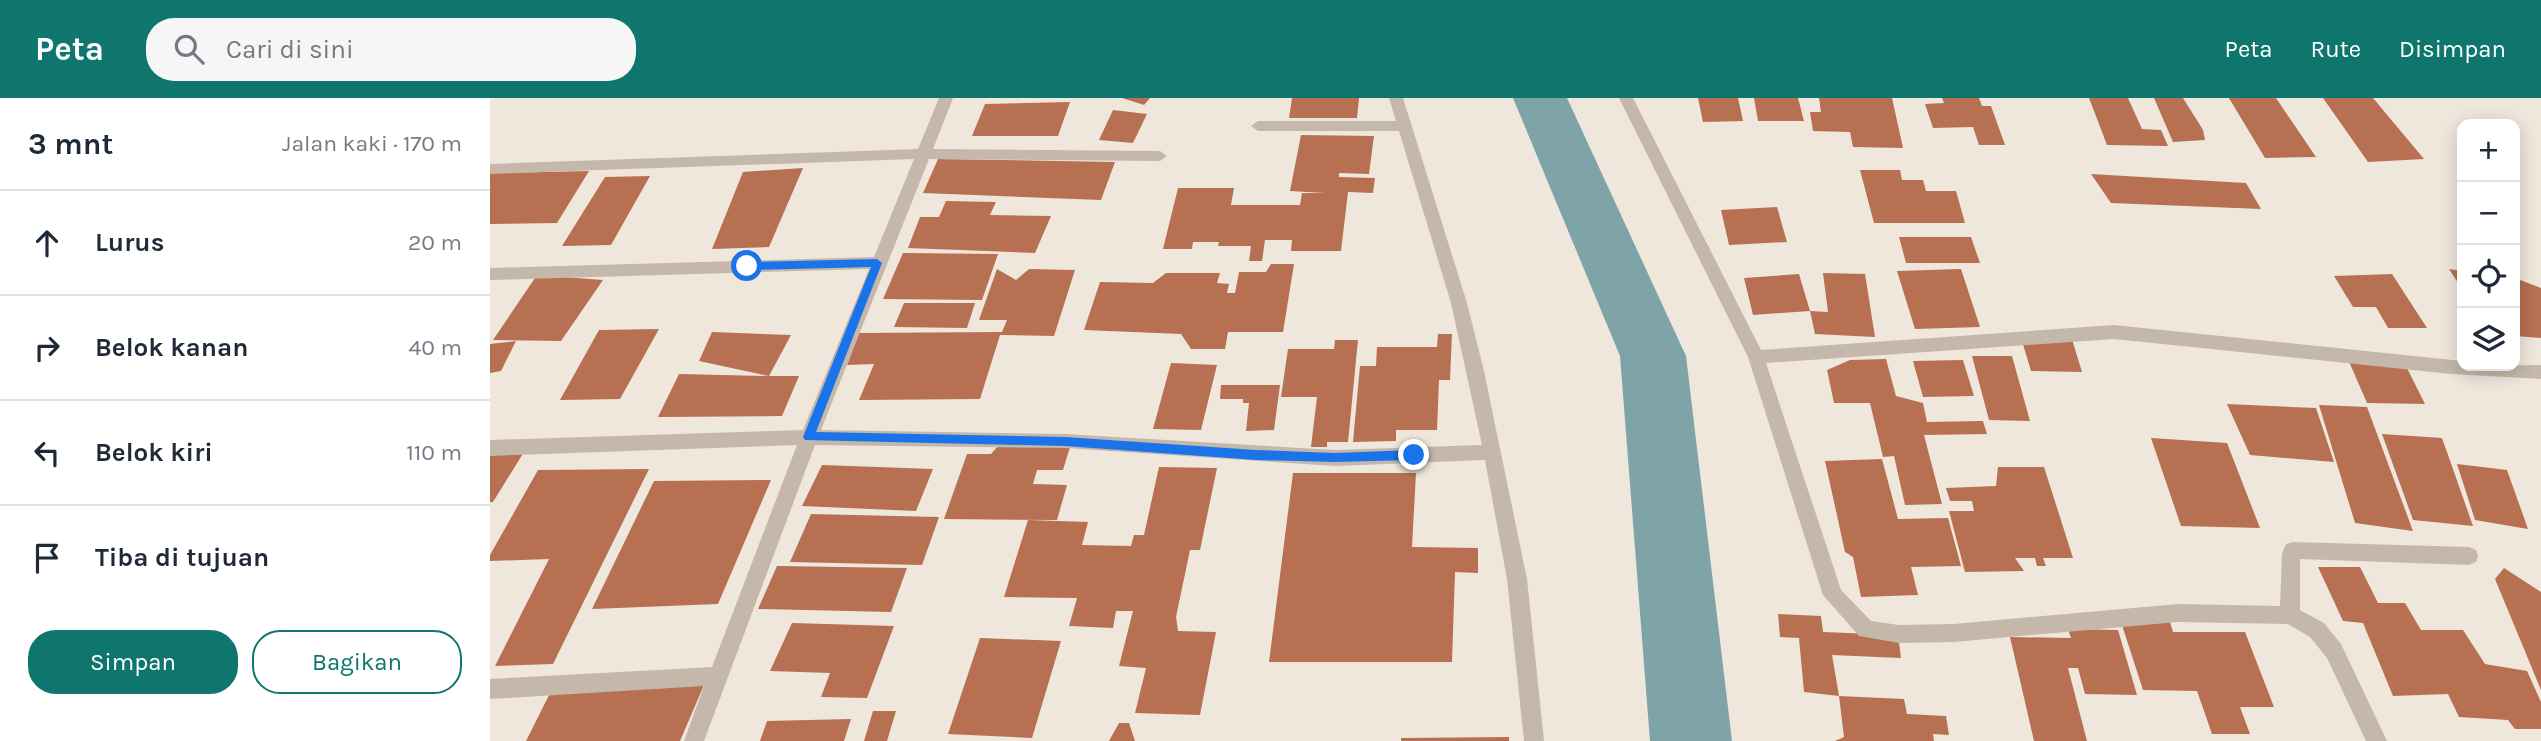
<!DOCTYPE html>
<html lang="id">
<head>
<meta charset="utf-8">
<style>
  :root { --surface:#fff; --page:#f6f6f7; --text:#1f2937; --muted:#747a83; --line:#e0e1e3; --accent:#0f766e }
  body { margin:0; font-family:Karla,sans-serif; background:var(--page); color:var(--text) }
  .controls { position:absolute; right:21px; top:21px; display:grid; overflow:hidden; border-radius:14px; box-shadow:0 4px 18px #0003 }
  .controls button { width:63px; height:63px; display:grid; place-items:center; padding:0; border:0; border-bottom:2px solid var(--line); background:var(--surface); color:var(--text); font:35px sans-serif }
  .stop { position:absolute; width:21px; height:21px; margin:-16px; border:5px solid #1a73e8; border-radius:50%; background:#fff }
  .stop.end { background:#1a73e8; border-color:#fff; box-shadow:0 2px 7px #0008 }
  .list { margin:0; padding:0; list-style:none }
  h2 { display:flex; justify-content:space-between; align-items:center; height:91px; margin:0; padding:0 28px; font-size:30px }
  h2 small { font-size:23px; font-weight:400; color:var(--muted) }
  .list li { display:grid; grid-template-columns:46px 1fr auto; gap:21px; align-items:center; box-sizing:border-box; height:105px; padding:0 28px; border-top:2px solid var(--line) }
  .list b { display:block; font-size:26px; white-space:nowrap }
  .list em { font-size:23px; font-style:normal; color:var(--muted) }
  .actions { display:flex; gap:14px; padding:21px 28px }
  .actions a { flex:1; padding:16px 0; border:2px solid var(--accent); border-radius:28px; text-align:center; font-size:24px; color:var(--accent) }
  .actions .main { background:var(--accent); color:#fff }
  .icon { flex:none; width:38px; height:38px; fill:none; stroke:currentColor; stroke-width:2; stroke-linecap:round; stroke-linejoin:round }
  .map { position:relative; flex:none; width:2051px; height:643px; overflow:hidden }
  header { display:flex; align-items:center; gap:42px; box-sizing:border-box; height:98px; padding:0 35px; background:var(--accent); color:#fff }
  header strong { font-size:33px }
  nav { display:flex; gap:38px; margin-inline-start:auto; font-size:24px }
  .search { width:490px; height:63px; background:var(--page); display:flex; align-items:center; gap:18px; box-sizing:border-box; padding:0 24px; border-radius:28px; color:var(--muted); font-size:26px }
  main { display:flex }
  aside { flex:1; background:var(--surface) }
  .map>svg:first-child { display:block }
</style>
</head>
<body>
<header>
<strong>Peta</strong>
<div class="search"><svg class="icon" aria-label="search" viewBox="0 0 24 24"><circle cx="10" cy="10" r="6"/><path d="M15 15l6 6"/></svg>Cari di sini</div>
<nav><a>Peta</a><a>Rute</a><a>Disimpan</a></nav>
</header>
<main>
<aside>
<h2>3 mnt<small>Jalan kaki · 170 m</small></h2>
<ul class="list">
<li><svg class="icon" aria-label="ahead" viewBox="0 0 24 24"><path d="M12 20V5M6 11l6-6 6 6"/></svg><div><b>Lurus</b></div><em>20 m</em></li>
<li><svg class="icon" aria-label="right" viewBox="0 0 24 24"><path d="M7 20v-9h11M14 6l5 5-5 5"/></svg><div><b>Belok kanan</b></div><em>40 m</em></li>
<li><svg class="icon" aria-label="left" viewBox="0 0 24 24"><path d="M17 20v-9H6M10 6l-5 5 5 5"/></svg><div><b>Belok kiri</b></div><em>110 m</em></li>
<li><svg class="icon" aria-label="arrive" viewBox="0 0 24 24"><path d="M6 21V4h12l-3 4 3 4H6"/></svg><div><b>Tiba di tujuan</b></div></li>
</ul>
<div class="actions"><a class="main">Simpan</a><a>Bagikan</a></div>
</aside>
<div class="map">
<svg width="2051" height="643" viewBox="0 0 2051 643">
  <rect width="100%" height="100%" fill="#efe7dc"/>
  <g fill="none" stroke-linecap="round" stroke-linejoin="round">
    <path fill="#7fa4a8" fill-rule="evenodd" d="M1023,0H1077L1196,258L1242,643H1160L1130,258Z"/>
  </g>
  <path fill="#b77052" d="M632,0H660L654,7Z
    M802,0H869L867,20H799Z
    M1208,0H1248L1253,23L1213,24Z
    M1264,0H1308L1314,23H1268Z
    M1329,0H1402L1413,50L1363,49L1360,34L1323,33L1320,14H1331Z
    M1452,0H1489L1492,8H1501L1515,47H1489L1483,29L1443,30L1435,6L1454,5Z
    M1599,0H1638L1652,31L1671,32L1678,48L1617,47Z
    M1664,0H1693L1713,32L1715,42L1683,44Z
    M1739,0H1786L1826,59L1775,60Z
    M1833,0H1883L1934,61L1878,64Z
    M580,4L568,38H482L495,6Z
    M623,12L657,16L643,45L609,42Z
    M811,37L884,38L879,76L849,75V79L885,80L883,95L858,94L851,153H801L802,142H775L772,163H759L761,148H728L729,144H703L702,151H673L688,90H744L741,107H810L812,95H835L800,93Z
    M448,61L625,64L611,102L433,95Z
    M313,70L279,149L222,151L253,74Z
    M1370,72H1410L1412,82H1433L1436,93H1466L1475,125H1384Z
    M99,73L67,125L0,126V75Z
    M1601,76L1756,85L1771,111L1621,105Z
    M160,78L121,147L72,148L115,79Z
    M456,103L506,104L500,117L561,118L545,155L418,150L430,119H449Z
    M1287,109L1297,144L1239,147L1231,112Z
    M1409,139H1481L1490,165H1416Z
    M413,155L508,156L492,202L393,201Z
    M781,166H804L793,234H738L735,251H701L691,236L594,232L610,184L663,185L676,175H730L727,185L739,186L737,195H745L749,174H776Z
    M507,171L526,182L539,171L585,172L564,238L510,237L490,301L369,302L384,266L357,267L369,235L512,234L517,222H489Z
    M1471,171L1490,229L1425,231L1407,173Z
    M1959,171L1972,173V191Z
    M1333,175L1375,176L1385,239L1325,236L1320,213L1263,217L1254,180L1309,176L1320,213L1338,214Z
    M1902,176L1937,230H1898L1886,209H1863L1844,178Z
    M47,177L113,182L71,243L3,242Z
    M2025,180L2051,190V240L2025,238Z
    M414,205H485L477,230L404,229Z
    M169,231L130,301L70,302L109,232Z
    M222,234L301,237L279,278L209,263Z
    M948,236H962L960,282H949L947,332H906V343L863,344L870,268H886L887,249H947Z
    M1581,238L1592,274L1541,273L1532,243Z
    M845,242H868L858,344H837V349H821L827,299H791L798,251H844Z
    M26,243L11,273L0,275V246Z
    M1482,258H1522L1540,323L1499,322Z
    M1857,259L1916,268L1935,306L1877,305Z
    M1396,261L1406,298L1433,305L1437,324L1493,323L1497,336L1434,337L1452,406L1415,407L1404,358L1393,359L1380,305H1344L1337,272L1360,262Z
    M1473,262L1484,298L1433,299L1423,263Z
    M681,265L727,267L711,332L663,331Z
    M189,276L279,278H309L292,318L168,319Z
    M731,287H790L784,332L756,333L759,305H753V301H730Z
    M1737,306L1826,310L1844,364L1760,357Z
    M1829,307L1877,309L1923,433L1865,425Z
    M1892,336L1952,340L1983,428L1923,422Z
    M1661,340L1737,345L1770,430L1691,428Z
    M508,348L580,349L573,372H547L543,386L577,387L567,422L454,421L477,356H501Z
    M0,353L34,354L3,404H0Z
    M1392,361L1408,421L1458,420L1471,468L1421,469L1428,497L1371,499L1363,459L1355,454L1335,363Z
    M1967,366L2017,372L2038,431L1985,422Z
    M332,367L443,371L426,413L312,408Z
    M669,369L727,370L710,452H700L686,519L688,533L726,534L710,617L645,615L656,570L629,568L643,513H626L623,530L579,528L587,500L514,499L538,422L598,424L592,447L641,448L644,437H654Z
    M1508,369H1554L1583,460H1553L1556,468H1547L1545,460H1525L1534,473L1475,474L1459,413H1484L1482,403H1460L1456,390L1506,388Z
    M159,371L63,566L5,568L59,461L0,463V457L48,372Z
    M803,375H926L922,449L988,450V475L965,474L962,564H779Z
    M281,382L228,506L102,511L164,383Z
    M321,416L449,419L432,467L300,464Z
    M287,468L417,470L401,514L268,511Z
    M1828,469H1870L1888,505H1915L1931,532H1973L1995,566L2037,573L2051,604V631H2025L2018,622L1969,619L1958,596L1903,598L1873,525L1853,523Z
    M2014,470L2051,494V592L2005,481Z
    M1288,516L1331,518L1333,534L1408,537L1411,560L1342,557L1349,598L1314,594L1309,540L1290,539Z
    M1631,524H1680L1683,534H1755L1784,609H1750L1760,636H1722L1707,593L1653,592Z
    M302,525L404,528L377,600L331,599L340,575L280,573Z
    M1578,531L1628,532L1647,597L1595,596L1588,570H1578L1597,643H1544L1520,539L1581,540Z
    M490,540L571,543L542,640L458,636Z
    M214,587L190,643H36L62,591Z
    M1349,598L1414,601L1417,616L1456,618L1459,637L1443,636L1444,643H1345L1354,639Z
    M383,613H406L397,643H374Z
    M361,621L354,643H270L277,623Z
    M629,625H639L645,643H619Z
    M1019,639V643H911V640Z"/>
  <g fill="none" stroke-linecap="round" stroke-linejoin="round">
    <path fill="#c5b8aa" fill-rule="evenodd" d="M449,0H463L443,51L670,53L677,58L670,63L439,61L331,332L575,336L845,352L992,347L961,205L909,33H768L761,28L768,23H906L899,0H913L977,205L994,273L1037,481L1054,643H1034L1017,481L995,362L845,368L575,350L325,347L214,643H194L214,588L0,601V581L222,569L307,347L0,358V342L313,332L379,171L0,182V170L384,159L424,61L0,76V66L428,51Z
      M1129,0H1143L1271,252L1624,227L1972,263V268L2051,267V281L1961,276L1624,241L1276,265L1351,492L1381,523L1409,527L1464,526L1688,506L1790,508L1792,456L1796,446L1803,444L1979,449L1986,452L1988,458L1986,464L1979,467L1810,461V512L1834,525L1851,546L1897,643H1876L1837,560L1820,539L1798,526L1688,524L1464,544L1409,545L1369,538L1333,497L1258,259Z"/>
  </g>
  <path fill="#1a73e8" d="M387,161L392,165L326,334L575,339L766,352L845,355L924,352L929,357L924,362L845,364L766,362L575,348L315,342L313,339L381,169L257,172L252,168L257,164Z"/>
</svg>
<div class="controls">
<button>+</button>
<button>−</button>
<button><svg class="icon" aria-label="locate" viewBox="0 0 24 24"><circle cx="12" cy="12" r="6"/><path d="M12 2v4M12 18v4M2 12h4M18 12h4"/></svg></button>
<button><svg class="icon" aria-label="layers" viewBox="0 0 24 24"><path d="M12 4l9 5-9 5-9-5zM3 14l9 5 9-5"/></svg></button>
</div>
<div class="stop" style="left:257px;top:168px"></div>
<div class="stop end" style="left:924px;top:357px"></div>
</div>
</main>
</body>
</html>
